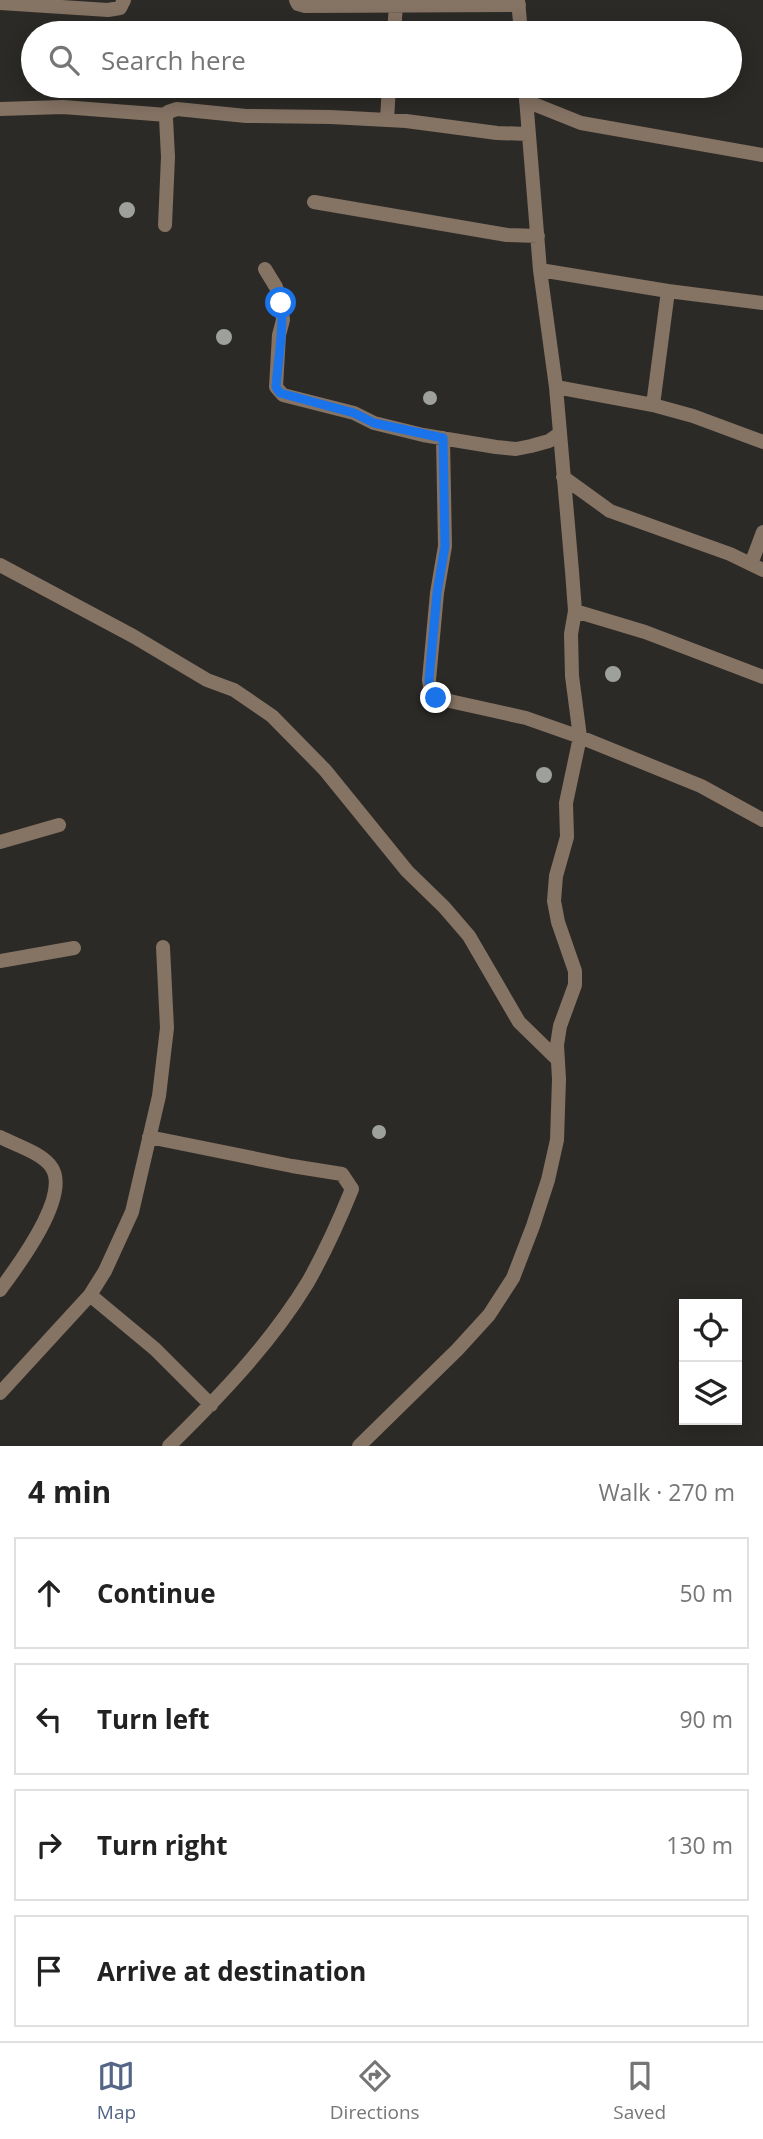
<!DOCTYPE html>
<html lang="en">
<head>
<meta charset="utf-8">
<style>
  :root { --surface:#fff; --page:#f2f2f2; --text:#222; --muted:#767676; --line:#e0e0e0; --accent:#546585 }
  body { margin:0; font-family:"Open Sans",sans-serif; background:var(--page); color:var(--text) }
  .controls { position:absolute; right:21px; bottom:21px; display:grid; overflow:hidden; border-radius:0px; box-shadow:0 4px 18px #0003 }
  .controls button { width:63px; height:63px; display:grid; place-items:center; padding:0; border:0; border-bottom:2px solid var(--line); background:var(--surface); color:var(--text); font:35px sans-serif }
  .stop { position:absolute; width:21px; height:21px; margin:-16px; border:5px solid #1a73e8; border-radius:50%; background:#fff }
  .stop.end { background:#1a73e8; border-color:#fff; box-shadow:0 2px 7px #0008 }
  .list { margin:0; padding:0; list-style:none }
  h2 { display:flex; justify-content:space-between; align-items:center; height:91px; margin:0; padding:0 28px; font-size:30px }
  h2 small { font-size:23px; font-weight:400; color:var(--muted) }
  .list li { display:grid; grid-template-columns:46px 1fr auto; gap:21px; align-items:center; box-sizing:border-box; height:112px; margin:0 14px 14px; padding:0 14px; border:2px solid var(--line); border-radius:0px }
  .list b { display:block; font-size:26px; white-space:nowrap }
  .list em { font-size:23px; font-style:normal; color:var(--muted) }
  .icon { flex:none; width:38px; height:38px; fill:none; stroke:currentColor; stroke-width:2; stroke-linecap:round; stroke-linejoin:round }
  .map { position:relative; flex:none; width:763px; height:1446px; overflow:hidden }
  .search { position:absolute; background:var(--surface); box-shadow:0 4px 18px #0003; left:21px; right:21px; top:21px; height:77px; display:flex; align-items:center; gap:18px; box-sizing:border-box; padding:0 24px; border-radius:38px; color:var(--muted); font-size:26px }
  .sheet { height:595px; background:var(--surface) }
  nav { display:flex; justify-content:space-around; align-items:center; box-sizing:border-box; height:98px; border-top:2px solid var(--line); background:var(--surface); font-size:19px; color:var(--muted) }
  nav a { display:grid; justify-items:center; gap:4px }
  nav .on { color:var(--accent) }
  .map>svg:first-child { display:block }
</style>
</head>
<body>
<div class="map">
<svg width="763" height="1446" viewBox="0 0 763 1446">
  <rect width="100%" height="100%" fill="#2c2a26"/>
  <path fill="#9ea19b" d="M119 210a8 8 0 1 1 16 0a8 8 0 1 1-16 0Z
    M216 337a8 8 0 1 1 16 0a8 8 0 1 1-16 0Z
    M423 398a7 7 0 1 1 14 0a7 7 0 1 1-14 0Z
    M605 674a8 8 0 1 1 16 0a8 8 0 1 1-16 0Z
    M536 775a8 8 0 1 1 16 0a8 8 0 1 1-16 0Z
    M372 1132a7 7 0 1 1 14 0a7 7 0 1 1-14 0Z"/>
  <g fill="none" stroke-linecap="round" stroke-linejoin="round">
    <path stroke="#857364" stroke-width="14" d="M296,0L298,4L305,6L519,5
      M518,0L521,33
      M0,3L108,10L120,8L124,0
      M394,33L396,5
      M526,101L581,123L763,155
      M0,109L63,107L167,115
      M387,120L389,86
      M314,202L507,235L538,236
      M165,225L168,157L166,118L168,112L177,109L246,116L331,117L406,121L497,133L528,134
      M265,269L276,287L281,303L283,320L279,335L276,387L283,395L354,413L374,423L423,435L496,447L516,449L531,446L549,441L559,434
      M540,270L668,291L763,303
      M556,387L653,405L693,416L763,442
      M653,405L668,291
      M443,438L445,546L437,593L429,680L431,694L445,700L526,718L580,737L701,786L763,820
      M563,477L610,511L730,554L763,570
      M751,564L763,532
      M0,565L133,636L207,680L234,690L272,716L325,770L407,871L444,907L469,936L519,1022L558,1060
      M575,611L645,632L763,677
      M0,842L59,825
      M0,961L74,948
      M0,1137C15,1145 43,1153 52,1168C70,1197 17,1267 0,1290
      M149,1137L292,1166L342,1174L352,1189C339,1221 325,1252 308,1282C271,1343 220,1396 169,1446
      M90,1295L155,1349L211,1405
      M0,1393L90,1295L105,1271L132,1212L159,1096L167,1028L163,947
      M359,1446L457,1350L489,1315L513,1278L533,1226L548,1180L557,1140L559,1079L557,1045L560,1026L575,985V971L558,922L554,901L556,876L567,837L566,803L580,737L572,676L571,634L575,611L572,571L556,387L540,270L525,86"/>
  </g>
  <g fill="none" stroke-linecap="round" stroke-linejoin="round">
    <path stroke="#1a73e8" stroke-width="9" d="M281,303C284,330 278,359 276,387L280,393L354,413L374,423L443,438L445,546L437,593L429,680L431,694L436,698"/>
  </g>
</svg>
<div class="controls">
<button><svg class="icon" aria-label="locate" viewBox="0 0 24 24"><circle cx="12" cy="12" r="6"/><path d="M12 2v4M12 18v4M2 12h4M18 12h4"/></svg></button>
<button><svg class="icon" aria-label="layers" viewBox="0 0 24 24"><path d="M12 4l9 5-9 5-9-5zM3 14l9 5 9-5"/></svg></button>
</div>
<div class="stop" style="left:281px;top:303px"></div>
<div class="stop end" style="left:436px;top:698px"></div>
<div class="search"><svg class="icon" aria-label="search" viewBox="0 0 24 24"><circle cx="10" cy="10" r="6"/><path d="M15 15l6 6"/></svg>Search here</div>
</div>
<section class="sheet">
<h2>4 min<small>Walk · 270 m</small></h2>
<ul class="list">
<li><svg class="icon" aria-label="ahead" viewBox="0 0 24 24"><path d="M12 20V5M6 11l6-6 6 6"/></svg><div><b>Continue</b></div><em>50 m</em></li>
<li><svg class="icon" aria-label="left" viewBox="0 0 24 24"><path d="M17 20v-9H6M10 6l-5 5 5 5"/></svg><div><b>Turn left</b></div><em>90 m</em></li>
<li><svg class="icon" aria-label="right" viewBox="0 0 24 24"><path d="M7 20v-9h11M14 6l5 5-5 5"/></svg><div><b>Turn right</b></div><em>130 m</em></li>
<li><svg class="icon" aria-label="arrive" viewBox="0 0 24 24"><path d="M6 21V4h12l-3 4 3 4H6"/></svg><div><b>Arrive at destination</b></div></li>
</ul>
</section>
<nav>
<a class="on"><svg class="icon" aria-label="map" viewBox="0 0 24 24"><path d="M3 6l6-2 6 2 6-2v14l-6 2-6-2-6 2zM9 4v14M15 6v14"/></svg>Map</a>
<a><svg class="icon" aria-label="directions" viewBox="0 0 24 24"><path d="M12 3l9 9-9 9-9-9zM9 14v-3h6M13 9l2 2-2 2"/></svg>Directions</a>
<a><svg class="icon" aria-label="saved" viewBox="0 0 24 24"><path d="M7 4h10v16l-5-4-5 4z"/></svg>Saved</a>
</nav>
</body>
</html>
